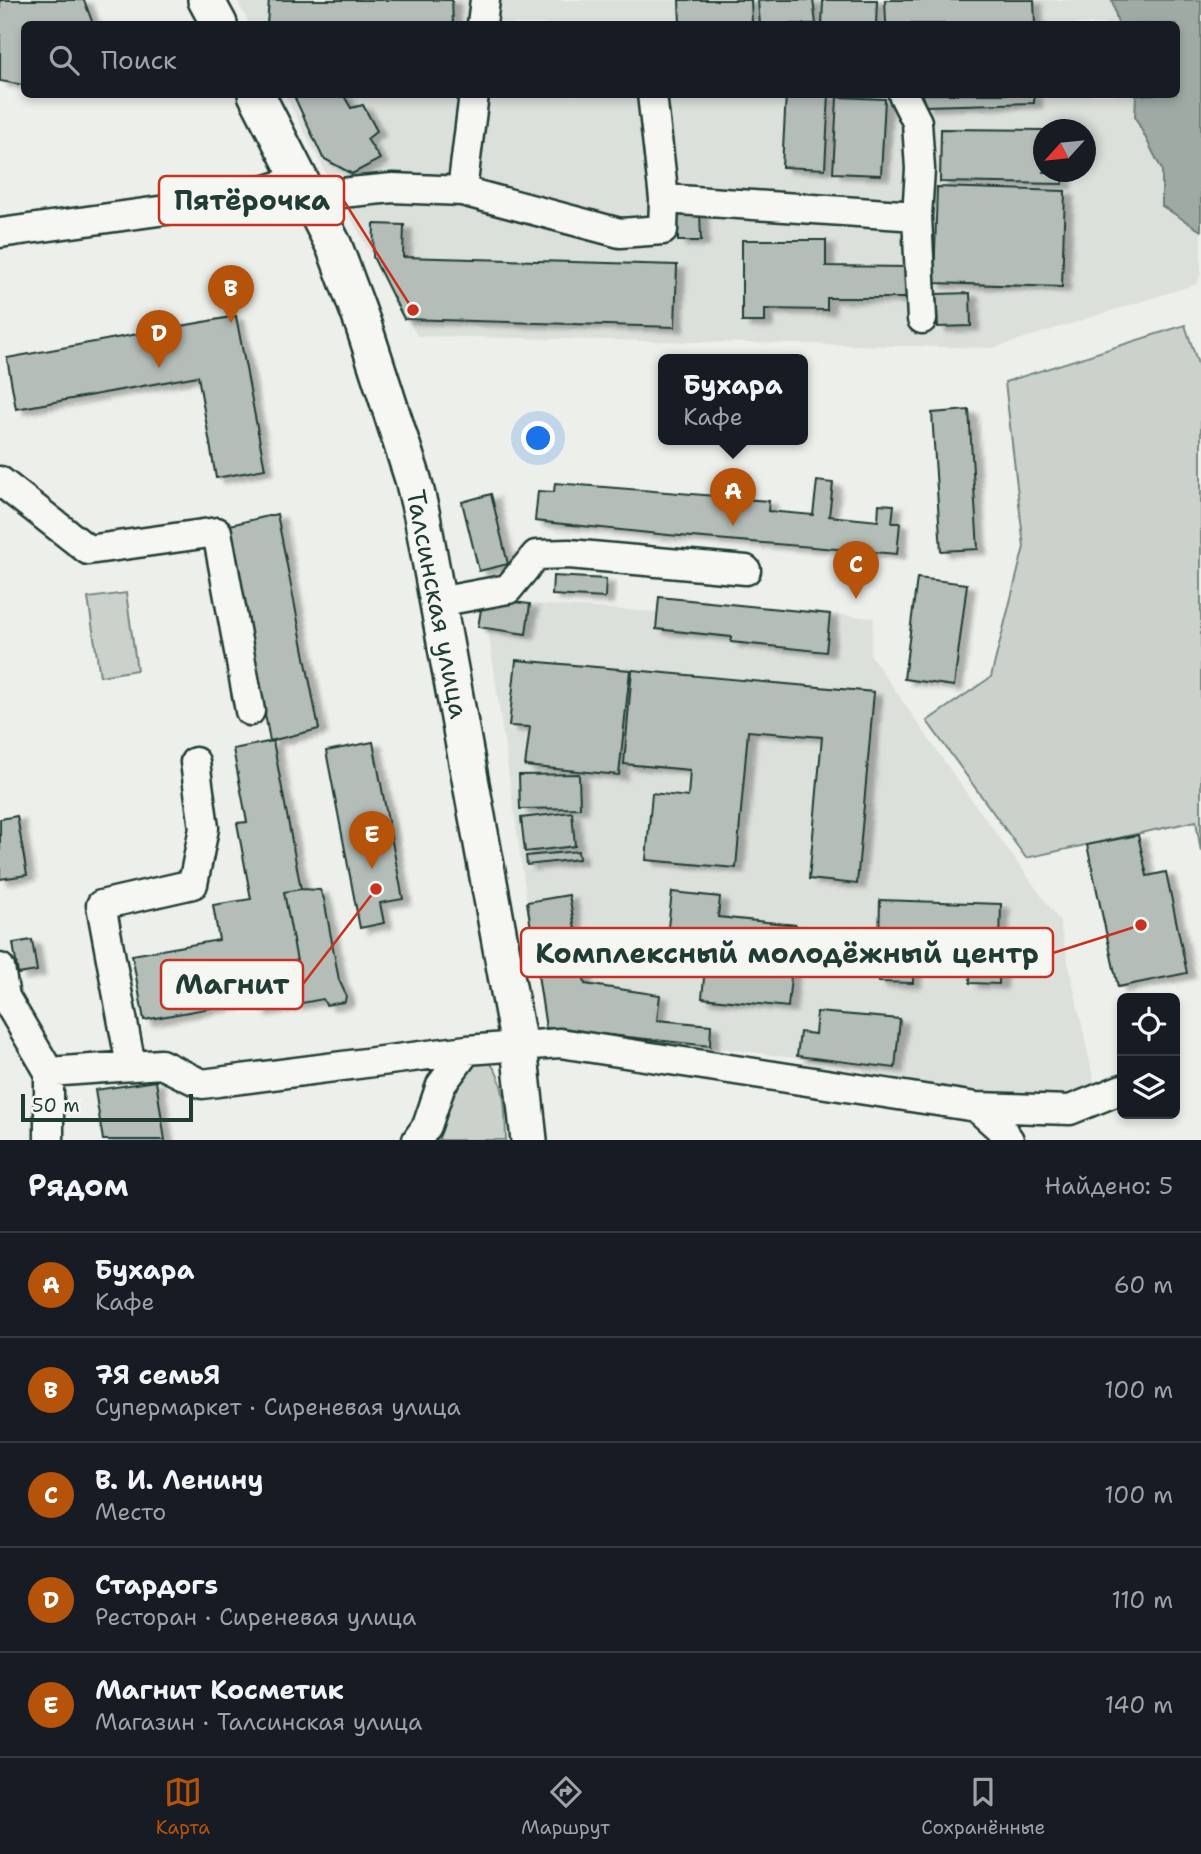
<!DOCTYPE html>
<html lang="ru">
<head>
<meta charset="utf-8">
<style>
  :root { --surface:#171b24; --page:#20242c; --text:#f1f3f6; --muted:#9ea1a6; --line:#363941; --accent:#b45309 }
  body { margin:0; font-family:"Shantell Sans",sans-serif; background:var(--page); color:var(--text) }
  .controls { position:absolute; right:21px; bottom:21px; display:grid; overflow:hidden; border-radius:10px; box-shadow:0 4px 10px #0003 }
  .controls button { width:63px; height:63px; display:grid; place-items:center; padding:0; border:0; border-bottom:2px solid var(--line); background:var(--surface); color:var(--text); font:35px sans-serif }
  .compass { position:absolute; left:1033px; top:119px; width:63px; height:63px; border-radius:50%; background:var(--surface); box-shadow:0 4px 10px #0003; rotate:243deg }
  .scale { position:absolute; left:21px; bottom:18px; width:172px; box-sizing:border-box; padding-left:7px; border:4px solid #1f3d34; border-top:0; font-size:19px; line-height:24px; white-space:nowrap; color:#1f3d34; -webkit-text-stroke:5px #f6f6f2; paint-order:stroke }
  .you { position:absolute; left:539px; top:439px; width:24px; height:24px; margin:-18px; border:5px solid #fff; border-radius:50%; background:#1a73e8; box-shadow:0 0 0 10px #1a73e833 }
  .badge { display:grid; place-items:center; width:46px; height:46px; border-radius:50%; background:var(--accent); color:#fff; font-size:23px; font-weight:700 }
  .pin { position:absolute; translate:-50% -58px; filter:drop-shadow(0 2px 4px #0008) }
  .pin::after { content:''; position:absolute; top:37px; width:24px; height:21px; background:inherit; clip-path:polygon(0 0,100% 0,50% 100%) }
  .popup { position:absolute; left:658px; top:354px; width:150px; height:91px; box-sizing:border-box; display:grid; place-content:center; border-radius:10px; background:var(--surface); filter:drop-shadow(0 2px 5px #0005); font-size:23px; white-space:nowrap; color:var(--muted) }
  .popup b { font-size:26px; color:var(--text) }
  .popup::after { content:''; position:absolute; left:50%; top:100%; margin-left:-14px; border:14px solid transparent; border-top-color:var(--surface) }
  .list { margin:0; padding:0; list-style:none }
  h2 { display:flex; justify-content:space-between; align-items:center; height:91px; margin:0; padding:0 28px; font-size:30px }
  h2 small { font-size:23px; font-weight:400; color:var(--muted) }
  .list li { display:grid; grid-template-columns:46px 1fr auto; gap:21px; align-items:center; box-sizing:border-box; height:105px; padding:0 28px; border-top:2px solid var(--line) }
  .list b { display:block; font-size:26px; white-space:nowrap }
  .list p { margin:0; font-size:23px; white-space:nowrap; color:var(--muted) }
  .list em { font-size:23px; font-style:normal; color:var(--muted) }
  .icon { flex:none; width:38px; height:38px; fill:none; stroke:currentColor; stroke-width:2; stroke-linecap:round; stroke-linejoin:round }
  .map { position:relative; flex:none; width:1201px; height:1140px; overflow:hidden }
  .search { position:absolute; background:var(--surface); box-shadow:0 4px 10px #0003; left:21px; right:21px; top:21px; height:77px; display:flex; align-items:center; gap:18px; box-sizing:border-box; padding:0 24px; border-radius:10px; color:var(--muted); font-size:26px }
  .sheet { height:616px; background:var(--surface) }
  nav { display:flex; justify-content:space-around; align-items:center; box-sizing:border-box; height:98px; border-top:2px solid var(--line); background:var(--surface); font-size:19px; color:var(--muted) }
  nav a { display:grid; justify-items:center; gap:4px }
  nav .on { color:var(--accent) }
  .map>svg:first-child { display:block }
</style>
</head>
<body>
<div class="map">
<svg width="1201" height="1140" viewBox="0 0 1201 1140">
  <defs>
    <filter id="shadow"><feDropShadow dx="8" dy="4.5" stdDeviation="2" flood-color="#0004"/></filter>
  </defs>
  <rect width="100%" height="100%" fill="#edefea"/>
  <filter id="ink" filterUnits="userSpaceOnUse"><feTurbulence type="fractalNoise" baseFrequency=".0143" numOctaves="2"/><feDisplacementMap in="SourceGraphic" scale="14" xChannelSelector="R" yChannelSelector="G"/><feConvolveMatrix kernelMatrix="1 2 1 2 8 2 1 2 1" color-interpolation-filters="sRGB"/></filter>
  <g filter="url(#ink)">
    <path fill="#dce0db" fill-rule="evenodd" d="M237,0H1112L1118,24H249Z
      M285,95H1136L1135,117L1162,170V206L1201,231V274L1197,284L994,348L417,336L325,171ZM1044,130H1086V172H1044Z
      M482,597L530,604L657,612L659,597L874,618L870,654L958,781L1059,920L1095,1085L1070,1100L863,1084L864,1068L745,1051L545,1029L488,629L478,627Z"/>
    <path fill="#cbd2cc" stroke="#758880" stroke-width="2" d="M1185,325L1201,373V852L1196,821L1026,858L927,721L991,677L1024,547L1005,382Z
      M126,593L137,670L100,676L88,598Z
      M481,1055C507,1072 505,1111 506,1140H439L451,1090Z"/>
    <path fill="#9faaa4" stroke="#6c7e77" stroke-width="2" d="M1112,0H1201V231L1162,206V170L1135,117L1136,95L1176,94V24H1118Z"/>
    <path fill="#b4bdb8" stroke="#1f3d34" stroke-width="2" filter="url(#shadow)" d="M0,0H84L93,24H24V85L0,81Z
      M269,0H452L453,24H267Z
      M679,0H751L752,24H680Z
      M772,0H813L816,24H760L758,1Z
      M823,0H877L876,24H822Z
      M885,0H1034L1035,24H886Z
      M293,94H343L351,108L363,105L377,131L367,139L380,159L352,174L323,158Z
      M786,94H829L825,169L782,167Z
      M923,94H1034V103L924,106Z
      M837,97L885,99L881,175L833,173Z
      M941,129L1044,130V172H1063V184L940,182Z
      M937,187L1065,191L1062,287L934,283Z
      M678,210H700L701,241H678Z
      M374,224L404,225L403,257L677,265L675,327L404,319L373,257Z
      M742,240H826V266L907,267V298H827V310L765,309V322H742Z
      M970,293L971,326L938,327L936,294Z
      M236,316L265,469L216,478L198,376L16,409L7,358Z
      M969,410L978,549L941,551L932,413Z
      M730,480L744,482L742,499L769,501L768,511L813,515L817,481L833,483L829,516L878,521L879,504L894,505L892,523H900L897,554L668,535L535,521L538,491L554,492L555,483L728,497Z
      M491,494L508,564L479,571L462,502Z
      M277,514L319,729L270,741L230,525Z
      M553,576L606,579L605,598L552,595Z
      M917,578L967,584L954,686L904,679Z
      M659,597L830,614L826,652L731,642V637L656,629Z
      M483,598L530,604L526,634L478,627Z
      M516,660L630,670L619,775L525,766L530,727L509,726Z
      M632,670L874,692L857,884L809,879L822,737L748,731L736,868L646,860L652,793L688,797L690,770L624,764Z
      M273,741L301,889L284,892L300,977L230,989L233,1004L144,1020L132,955L219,940L213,905L251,899L237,823L247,822L233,749Z
      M373,742L403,899L380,903L384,923L360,928L326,751Z
      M579,774L580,808L520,809L519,775Z
      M572,812L575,846L525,852L521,818Z
      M17,816L27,875L0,879V819Z
      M1138,835L1147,876L1166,872L1187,973L1118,987L1087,845Z
      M578,851L579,859L527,865L526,856Z
      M301,889L320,890L324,899L339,980L346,995L345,1002L326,1005L323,999L259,1011L255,985L300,977L284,892Z
      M672,892L720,897L718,917L796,925L788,1007L702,998L707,949L666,945Z
      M569,895L585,984L660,995L657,1020L711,1025L710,1046L546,1028L527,902Z
      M880,900L1001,904L999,984L970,983L971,941L914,939L913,983L878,982Z
      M32,940L37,971L18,974L13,943Z
      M817,1012L900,1019L895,1068L797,1056L800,1032L815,1034Z
      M156,1081L165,1140H103L95,1090Z"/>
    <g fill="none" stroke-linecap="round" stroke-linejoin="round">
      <defs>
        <path id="minor" d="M482,24L485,0
          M652,94L664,199
          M903,94L917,122L920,169L917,216L922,319
          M462,191L474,94
          M309,196L393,188L462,191L620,233L663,230L664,199L917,216
          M0,233L231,201L301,179
          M0,481L88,550L217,532L250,711
          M438,602L508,589L536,555L569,554L746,570
          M0,968L5,997
          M0,998L5,997L49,1072L161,1064L202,1084L467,1050L560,1043L976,1107L1070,1110L1122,1089
          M131,1066L101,905L193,884L204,828L195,762
          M49,1072V1140
          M976,1107L1002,1130L1009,1140
          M417,1140L427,1126L441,1085L467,1050"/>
        <path id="major" d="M206,0L219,24
          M256,94L334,246L363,324L413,479L422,516L519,1046L529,1140"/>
      </defs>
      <use href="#minor" stroke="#1f3d34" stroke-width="33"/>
      <use href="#major" stroke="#1f3d34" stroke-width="40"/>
      <use href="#minor" stroke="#f6f6f2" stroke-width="28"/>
      <use href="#major" stroke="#f6f6f2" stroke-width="35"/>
    </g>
  </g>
  <g text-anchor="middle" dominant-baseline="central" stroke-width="5" stroke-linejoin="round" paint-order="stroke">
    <g font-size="26" fill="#1f3d34" stroke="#f6f6f2">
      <text transform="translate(438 604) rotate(79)">Талсинская улица</text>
    </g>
  </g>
  <path fill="none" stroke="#c8321e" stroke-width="2.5" d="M413 310L344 201M1141 925L1053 953M376 889L303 984"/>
  <g fill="#c8321e" stroke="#f6f6f2" stroke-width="2.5">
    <circle cx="413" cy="310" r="7"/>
    <circle cx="1141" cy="925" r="7"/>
    <circle cx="376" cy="889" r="7"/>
  </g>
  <g fill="#f6f6f2" stroke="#c8321e" stroke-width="2.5">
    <rect x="159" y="176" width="185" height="49" rx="7"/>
    <rect x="521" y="928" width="532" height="49" rx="7"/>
    <rect x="161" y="960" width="142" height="49" rx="7"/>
  </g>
  <g font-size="28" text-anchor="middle" font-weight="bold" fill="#1f3d34">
    <text x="252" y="210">Пятёрочка</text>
    <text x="787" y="963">Комплексный молодёжный центр</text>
    <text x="232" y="994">Магнит</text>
  </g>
</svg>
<div class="controls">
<button><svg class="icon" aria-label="locate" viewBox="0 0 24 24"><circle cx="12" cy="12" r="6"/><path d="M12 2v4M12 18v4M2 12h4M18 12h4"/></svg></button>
<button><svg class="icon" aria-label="layers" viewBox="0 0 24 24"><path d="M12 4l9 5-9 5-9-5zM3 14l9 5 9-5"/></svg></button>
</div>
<svg class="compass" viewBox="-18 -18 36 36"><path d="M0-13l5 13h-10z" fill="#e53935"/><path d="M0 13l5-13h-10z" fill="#9ea1a6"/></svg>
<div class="scale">50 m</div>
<div class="you"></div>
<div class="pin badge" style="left:733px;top:526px">A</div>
<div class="popup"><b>Бухара</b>Кафе</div>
<div class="pin badge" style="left:231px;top:323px">B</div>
<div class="pin badge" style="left:856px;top:599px">C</div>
<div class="pin badge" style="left:159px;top:368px">D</div>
<div class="pin badge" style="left:372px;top:869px">E</div>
<div class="search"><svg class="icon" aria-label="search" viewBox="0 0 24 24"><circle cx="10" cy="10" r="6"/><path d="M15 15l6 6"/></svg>Поиск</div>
</div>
<section class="sheet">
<h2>Рядом<small>Найдено: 5</small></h2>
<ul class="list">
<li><span class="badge">A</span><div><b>Бухара</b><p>Кафе</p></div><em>60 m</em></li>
<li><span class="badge">B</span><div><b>7Я семьЯ</b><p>Супермаркет · Сиреневая улица</p></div><em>100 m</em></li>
<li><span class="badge">C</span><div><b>В. И. Ленину</b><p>Место</p></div><em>100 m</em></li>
<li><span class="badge">D</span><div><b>Стардогs</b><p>Ресторан · Сиреневая улица</p></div><em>110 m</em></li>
<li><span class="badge">E</span><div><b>Магнит Косметик</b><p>Магазин · Талсинская улица</p></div><em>140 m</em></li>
</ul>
</section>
<nav>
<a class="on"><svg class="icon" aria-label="map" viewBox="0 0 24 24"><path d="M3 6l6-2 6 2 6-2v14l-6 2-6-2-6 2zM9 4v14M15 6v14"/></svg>Карта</a>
<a><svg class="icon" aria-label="directions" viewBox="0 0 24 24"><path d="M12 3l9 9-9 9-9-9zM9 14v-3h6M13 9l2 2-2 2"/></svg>Маршрут</a>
<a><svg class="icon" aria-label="saved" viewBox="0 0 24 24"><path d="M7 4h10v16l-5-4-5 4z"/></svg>Сохранённые</a>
</nav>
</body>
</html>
